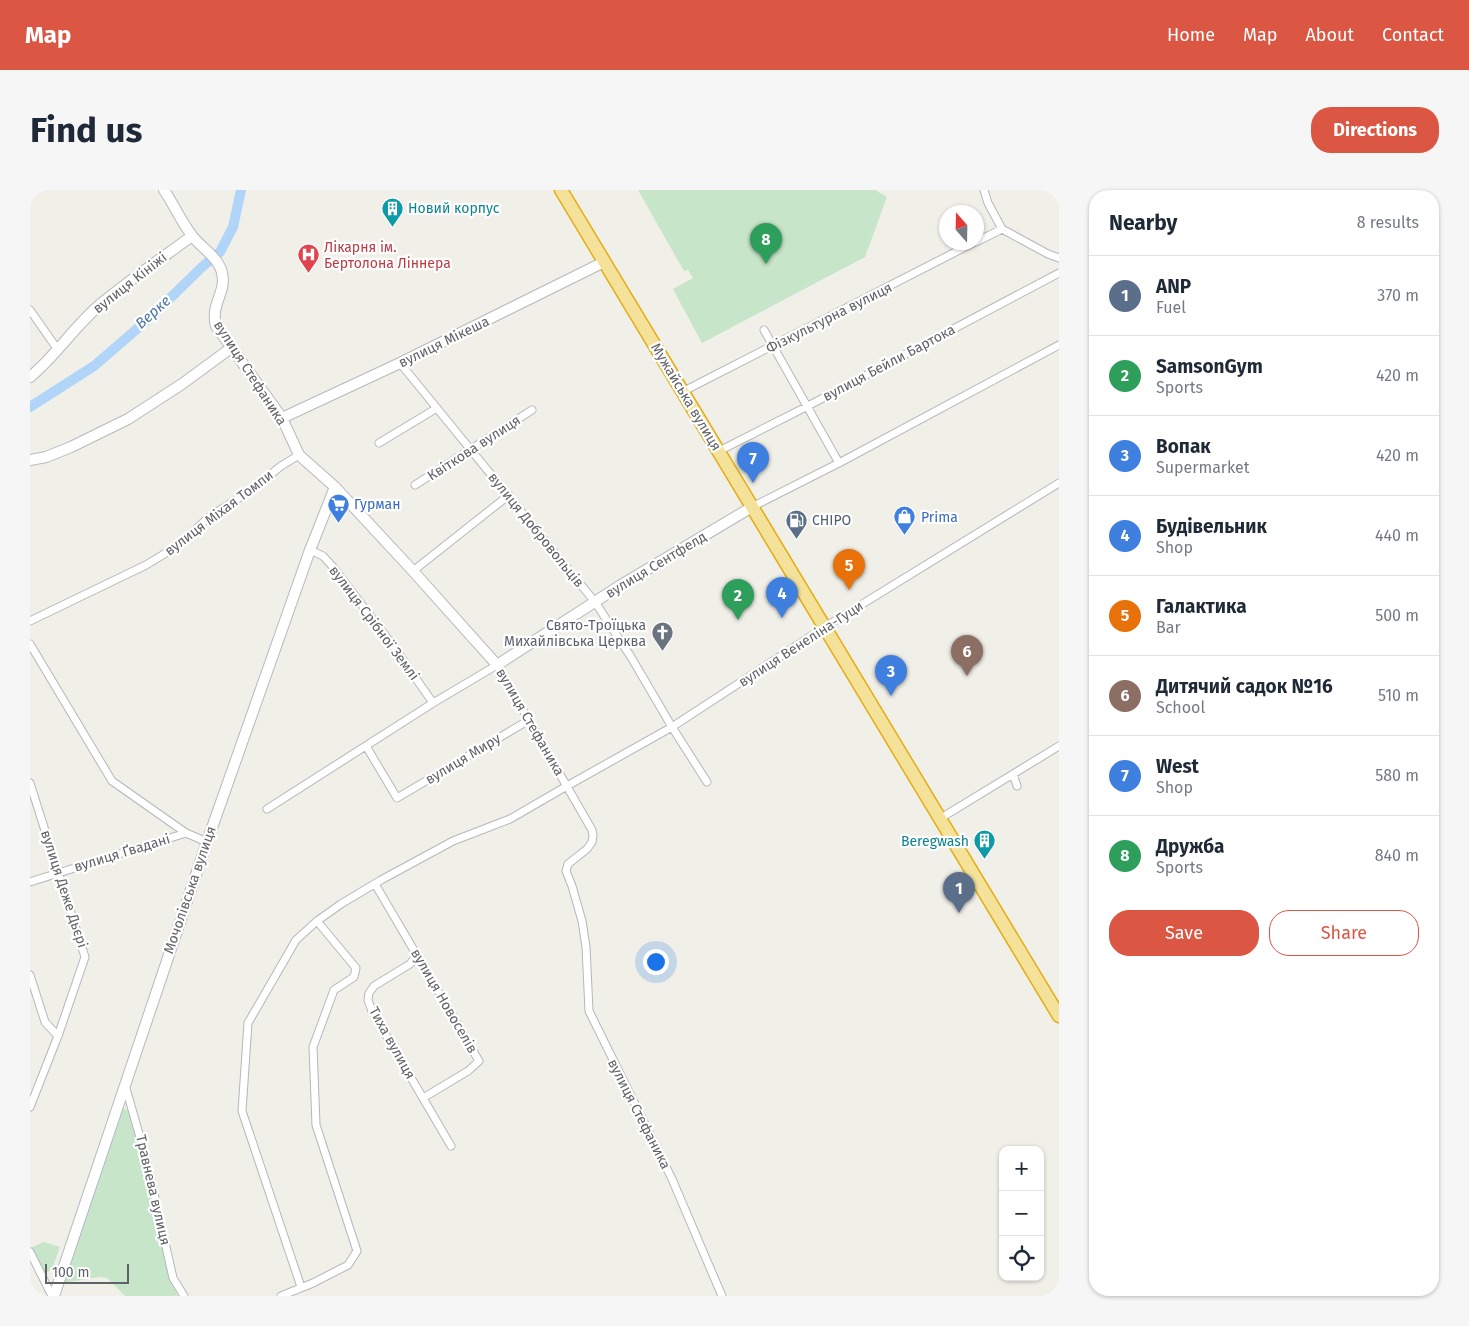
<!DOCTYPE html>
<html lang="en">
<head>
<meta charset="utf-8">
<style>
  :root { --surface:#fff; --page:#f6f6f7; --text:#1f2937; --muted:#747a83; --line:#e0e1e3; --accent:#db5643 }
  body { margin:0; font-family:"Fira Sans",sans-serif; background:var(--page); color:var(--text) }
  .controls { position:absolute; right:15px; bottom:15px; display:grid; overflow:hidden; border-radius:10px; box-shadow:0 1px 4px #0004 }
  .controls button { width:45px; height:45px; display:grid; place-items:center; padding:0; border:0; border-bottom:1px solid var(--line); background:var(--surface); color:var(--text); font:25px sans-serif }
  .compass { position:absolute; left:909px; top:15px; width:45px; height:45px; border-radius:50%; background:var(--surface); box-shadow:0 1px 4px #0004; rotate:340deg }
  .scale { position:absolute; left:15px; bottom:12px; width:84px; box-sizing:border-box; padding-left:5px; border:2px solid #5f6267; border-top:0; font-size:14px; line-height:18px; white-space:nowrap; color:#5f6267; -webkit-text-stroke:4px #fff; paint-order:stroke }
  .you { position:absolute; left:625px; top:771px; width:18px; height:18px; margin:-12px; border:4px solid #fff; border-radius:50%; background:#1a73e8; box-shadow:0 0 0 8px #1a73e833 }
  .badge { display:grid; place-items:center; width:32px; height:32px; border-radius:50%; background:var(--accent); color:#fff; font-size:16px; font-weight:700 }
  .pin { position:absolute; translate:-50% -41px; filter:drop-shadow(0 1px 2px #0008) }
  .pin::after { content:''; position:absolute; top:26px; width:18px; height:15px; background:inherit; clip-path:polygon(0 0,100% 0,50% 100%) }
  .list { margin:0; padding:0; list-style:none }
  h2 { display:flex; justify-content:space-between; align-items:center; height:65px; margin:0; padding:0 20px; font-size:21px }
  h2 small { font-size:16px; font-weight:400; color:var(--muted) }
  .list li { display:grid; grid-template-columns:32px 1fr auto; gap:15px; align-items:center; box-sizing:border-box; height:80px; padding:0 20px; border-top:1px solid var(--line) }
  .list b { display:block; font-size:19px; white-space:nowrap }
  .list p { margin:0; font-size:16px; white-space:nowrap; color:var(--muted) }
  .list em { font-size:16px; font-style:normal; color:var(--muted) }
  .actions { display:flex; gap:10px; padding:15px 20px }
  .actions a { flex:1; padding:11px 0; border:1px solid var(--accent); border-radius:20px; text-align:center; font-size:18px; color:var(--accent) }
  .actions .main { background:var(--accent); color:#fff }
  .icon { flex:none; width:28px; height:28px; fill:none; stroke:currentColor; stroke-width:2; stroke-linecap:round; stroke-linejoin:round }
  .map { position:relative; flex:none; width:1029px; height:1106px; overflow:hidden; border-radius:20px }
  header { display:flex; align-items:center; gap:30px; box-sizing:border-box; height:70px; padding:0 25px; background:var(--accent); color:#fff }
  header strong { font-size:24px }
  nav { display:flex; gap:28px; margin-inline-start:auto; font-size:18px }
  .intro { display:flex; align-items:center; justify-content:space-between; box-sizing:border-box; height:120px; padding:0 30px }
  h1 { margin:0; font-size:35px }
  .button { padding:12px 22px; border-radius:20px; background:var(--accent); color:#fff; font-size:18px; font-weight:700 }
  main { display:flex; gap:30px; padding:0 30px }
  aside { flex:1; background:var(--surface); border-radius:20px; box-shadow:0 1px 4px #0004 }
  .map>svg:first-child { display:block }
</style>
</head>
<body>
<header>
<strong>Map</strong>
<nav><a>Home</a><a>Map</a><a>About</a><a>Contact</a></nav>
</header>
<div class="intro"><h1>Find us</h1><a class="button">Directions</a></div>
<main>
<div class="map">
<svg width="1029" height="1106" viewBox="0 0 1029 1106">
  <rect width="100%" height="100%" fill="#f0efe8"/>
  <path fill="#c7e5c9" d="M608,0H845L857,7L835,67L672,153L643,99L663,88L658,80L654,81Z
    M95,919L99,921L100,925L140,1091L148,1106H95L77,1088L70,1087L31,1093L90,920Z
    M14,1052L30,1057L22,1079L13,1085L0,1058Z"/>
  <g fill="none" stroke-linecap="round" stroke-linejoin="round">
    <path stroke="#b0d5f8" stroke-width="10" d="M0,217L64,176L122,126L172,77L190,62L203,37L211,0"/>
    <defs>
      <path id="street" d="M954,0L958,13L972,39L1018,64L1029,68
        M946,52L972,39
        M0,120L28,160
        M734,140L809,273
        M370,173L565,412L601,467L642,537L677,592
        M652,202L945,52
        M349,253L407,218
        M689,261L776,217L1029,83
        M385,295L502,220
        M722,317L809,273L1029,155
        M280,360L293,366L303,377L364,457L403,513
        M383,381L479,305
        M0,431L116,375L149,355L179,327L220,301L251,276L269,265
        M0,454L82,591L156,643L177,652
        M336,556L367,608L499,530
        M983,584L987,596
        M0,593L55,767L28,846L0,917
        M237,619L403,513L467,475L562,640L563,645L562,652L557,659L538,674L536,681L542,696L552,731L556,757L559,821L642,989L692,1106
        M911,628L1029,556
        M0,692L156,643
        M345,694L449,871L438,881L393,908
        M387,765L380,774L344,796L339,803L338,810L342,821L421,956
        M0,785L15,832L28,846
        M95,895L116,968L143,1088L154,1106
        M0,1062L22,1106
        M271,1097L212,921L218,833L266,750L287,731L311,714L351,690L423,651L480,629L537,596L642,537L795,437L1029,293
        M251,1106L283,1093L318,1075L327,1061L286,935L283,857L304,800L324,787L326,778L287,731"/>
      <path id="secondary" d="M134,0C144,15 152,33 163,47C172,58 189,68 192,83C197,102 180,114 186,136L252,228L269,265L305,297L383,381L467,475L591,395L722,317
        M0,187C27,165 45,135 72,113C101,89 132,68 162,46
        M252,228L370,173L574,72
        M0,270L16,267L41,257L98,229L152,194L201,158
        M24,1106L177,652L280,360L305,297"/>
      <path id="highway" d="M531,0L1029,826"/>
    </defs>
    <use href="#street" stroke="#b5b7bb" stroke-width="9"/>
    <use href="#secondary" stroke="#b6b9be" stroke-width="12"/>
    <use href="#highway" stroke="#e4ad14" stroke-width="15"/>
    <use href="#street" stroke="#fff" stroke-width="7"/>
    <use href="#secondary" stroke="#fff" stroke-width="10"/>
    <use href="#highway" stroke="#f4e29b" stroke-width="12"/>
  </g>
  <defs>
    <symbol id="building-pin" viewBox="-11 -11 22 30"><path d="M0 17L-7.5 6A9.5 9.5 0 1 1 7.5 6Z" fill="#0f9aa8" stroke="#fff"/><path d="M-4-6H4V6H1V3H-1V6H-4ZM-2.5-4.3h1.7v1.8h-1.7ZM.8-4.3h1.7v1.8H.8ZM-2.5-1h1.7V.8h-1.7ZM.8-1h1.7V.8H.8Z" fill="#fff"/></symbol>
    <symbol id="hospital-pin" viewBox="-11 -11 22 30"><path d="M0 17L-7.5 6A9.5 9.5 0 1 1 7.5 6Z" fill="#e0444e" stroke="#fff"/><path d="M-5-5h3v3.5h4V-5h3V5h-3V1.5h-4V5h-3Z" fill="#fff"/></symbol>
    <symbol id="supermarket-pin" viewBox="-11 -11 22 30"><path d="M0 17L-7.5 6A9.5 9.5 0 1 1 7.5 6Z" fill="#3f7fe0" stroke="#fff"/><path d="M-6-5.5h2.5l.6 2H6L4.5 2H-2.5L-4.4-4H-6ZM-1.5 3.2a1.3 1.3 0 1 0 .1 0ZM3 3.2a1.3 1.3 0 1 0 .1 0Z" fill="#fff"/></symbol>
    <symbol id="shop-pin" viewBox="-11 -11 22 30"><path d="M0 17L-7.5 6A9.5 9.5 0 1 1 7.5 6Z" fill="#3f7fe0" stroke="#fff"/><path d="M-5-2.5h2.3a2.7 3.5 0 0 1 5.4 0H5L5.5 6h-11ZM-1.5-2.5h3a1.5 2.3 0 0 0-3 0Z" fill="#fff"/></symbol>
    <symbol id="fuel-pin" viewBox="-11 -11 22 30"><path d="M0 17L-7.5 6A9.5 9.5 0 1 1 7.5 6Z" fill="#5c6f8a" stroke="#fff"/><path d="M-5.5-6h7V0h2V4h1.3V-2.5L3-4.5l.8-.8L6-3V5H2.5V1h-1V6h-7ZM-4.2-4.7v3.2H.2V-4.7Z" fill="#fff"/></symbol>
    <symbol id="church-pin" viewBox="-11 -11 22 30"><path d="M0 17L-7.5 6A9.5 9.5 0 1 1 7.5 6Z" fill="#6b7280" stroke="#fff"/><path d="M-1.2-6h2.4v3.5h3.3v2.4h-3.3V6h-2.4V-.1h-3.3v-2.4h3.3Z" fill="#fff"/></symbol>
  </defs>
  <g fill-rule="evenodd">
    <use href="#building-pin" x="350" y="6" width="25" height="34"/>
    <use href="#hospital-pin" x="266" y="52" width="25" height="34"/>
    <use href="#supermarket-pin" x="296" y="302" width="25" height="34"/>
    <use href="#shop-pin" x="862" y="314" width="25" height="34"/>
    <use href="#fuel-pin" x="754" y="318" width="25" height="34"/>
    <use href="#church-pin" x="620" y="430" width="25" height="34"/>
    <use href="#building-pin" x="942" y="638" width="25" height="34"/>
  </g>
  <g text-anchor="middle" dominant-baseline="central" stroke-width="4.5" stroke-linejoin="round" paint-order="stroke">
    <g font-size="14" fill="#0d838f" stroke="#fff" text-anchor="start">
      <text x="378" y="18">Новий корпус</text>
      <text x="939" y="651" text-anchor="end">Beregwash</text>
    </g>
    <g font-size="14" fill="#be3a42" stroke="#fff" text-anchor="start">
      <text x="294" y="57">Лікарня ім.<tspan x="294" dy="16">Бертолона Ліннера</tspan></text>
    </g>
    <g font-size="14" fill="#5f6267" stroke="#fff">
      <text transform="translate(100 93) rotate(-38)">вулиця Кініжі</text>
      <text transform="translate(799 128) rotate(-27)">Фізкультурна вулиця</text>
      <text transform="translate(414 152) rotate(-26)">вулиця Мікеша</text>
      <text transform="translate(859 173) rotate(-28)">вулиця Бейли Бартока</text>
      <text transform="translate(220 183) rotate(57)">вулиця Стефаника</text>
      <text transform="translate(656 207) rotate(59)">Мужайська вулиця</text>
      <text transform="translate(444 258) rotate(-33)">Квіткова вулиця</text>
      <text transform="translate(189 323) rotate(-37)">вулиця Міхая Томпи</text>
      <text transform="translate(506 340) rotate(51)">вулиця Добровольців</text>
      <text transform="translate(626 375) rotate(-31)">вулиця Сентфелд</text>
      <text transform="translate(344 433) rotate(53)">вулиця Срібної Землі</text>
      <text transform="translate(771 454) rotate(-33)">вулиця Венеліна-Гуци</text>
      <text transform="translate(500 532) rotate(60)">вулиця Стефаника</text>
      <text transform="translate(433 569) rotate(-31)">вулиця Миру</text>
      <text transform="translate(92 663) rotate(-17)">вулиця Ґвадані</text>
      <text transform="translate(34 699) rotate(72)">вулиця Деже Дьєрі</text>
      <text transform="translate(160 700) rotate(-71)">Мочолівська вулиця</text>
      <text transform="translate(414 811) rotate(60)">вулиця Новоселів</text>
      <text transform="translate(362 853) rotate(61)">Тиха вулиця</text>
      <text transform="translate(609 924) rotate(63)">вулиця Стефаника</text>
      <text transform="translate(123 1000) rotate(77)">Травнева вулиця</text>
    </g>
    <g font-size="14" fill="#366cbe" stroke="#fff" text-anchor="start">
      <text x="324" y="314">Гурман</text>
      <text x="891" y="327">Prima</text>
    </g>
    <g font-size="14" fill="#4e5e75" stroke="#fff" text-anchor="start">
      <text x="782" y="330">CHIPO</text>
    </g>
    <g font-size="14" fill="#5b616d" stroke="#fff" text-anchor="end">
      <text x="616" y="435">Свято-Троїцька<tspan x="616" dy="16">Михайлівська Церква</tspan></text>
    </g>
    <g font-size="15" font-style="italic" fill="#4c76aa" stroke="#fff">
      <text transform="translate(123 122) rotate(-42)">Верке</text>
    </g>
  </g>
</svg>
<div class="controls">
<button>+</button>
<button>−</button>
<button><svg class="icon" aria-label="locate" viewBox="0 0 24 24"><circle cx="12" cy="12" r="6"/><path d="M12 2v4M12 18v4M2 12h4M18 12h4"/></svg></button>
</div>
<svg class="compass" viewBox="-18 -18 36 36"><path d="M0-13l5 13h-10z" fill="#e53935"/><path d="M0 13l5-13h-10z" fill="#747a83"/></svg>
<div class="scale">100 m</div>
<div class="you"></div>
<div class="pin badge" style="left:929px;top:723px;background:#5c6f8a">1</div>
<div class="pin badge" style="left:708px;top:430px;background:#2e9e5b">2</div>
<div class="pin badge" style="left:861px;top:506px;background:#3f7fe0">3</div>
<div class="pin badge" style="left:752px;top:428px;background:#3f7fe0">4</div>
<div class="pin badge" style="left:819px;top:400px;background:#e8710a">5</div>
<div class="pin badge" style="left:937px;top:486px;background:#8d6e63">6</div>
<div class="pin badge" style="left:723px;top:293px;background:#3f7fe0">7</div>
<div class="pin badge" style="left:736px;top:74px;background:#2e9e5b">8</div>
</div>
<aside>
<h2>Nearby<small>8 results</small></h2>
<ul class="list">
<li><span class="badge" style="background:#5c6f8a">1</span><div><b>ANP</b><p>Fuel</p></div><em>370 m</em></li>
<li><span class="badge" style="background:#2e9e5b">2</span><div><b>SamsonGym</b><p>Sports</p></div><em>420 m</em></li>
<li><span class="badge" style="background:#3f7fe0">3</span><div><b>Вопак</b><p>Supermarket</p></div><em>420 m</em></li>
<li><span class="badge" style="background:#3f7fe0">4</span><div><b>Будівельник</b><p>Shop</p></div><em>440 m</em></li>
<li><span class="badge" style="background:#e8710a">5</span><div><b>Галактика</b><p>Bar</p></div><em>500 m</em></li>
<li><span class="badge" style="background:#8d6e63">6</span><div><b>Дитячий садок №16</b><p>School</p></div><em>510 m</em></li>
<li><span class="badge" style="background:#3f7fe0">7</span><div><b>West</b><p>Shop</p></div><em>580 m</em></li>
<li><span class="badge" style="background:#2e9e5b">8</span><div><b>Дружба</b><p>Sports</p></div><em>840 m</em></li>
</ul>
<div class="actions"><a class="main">Save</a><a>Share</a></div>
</aside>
</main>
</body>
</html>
